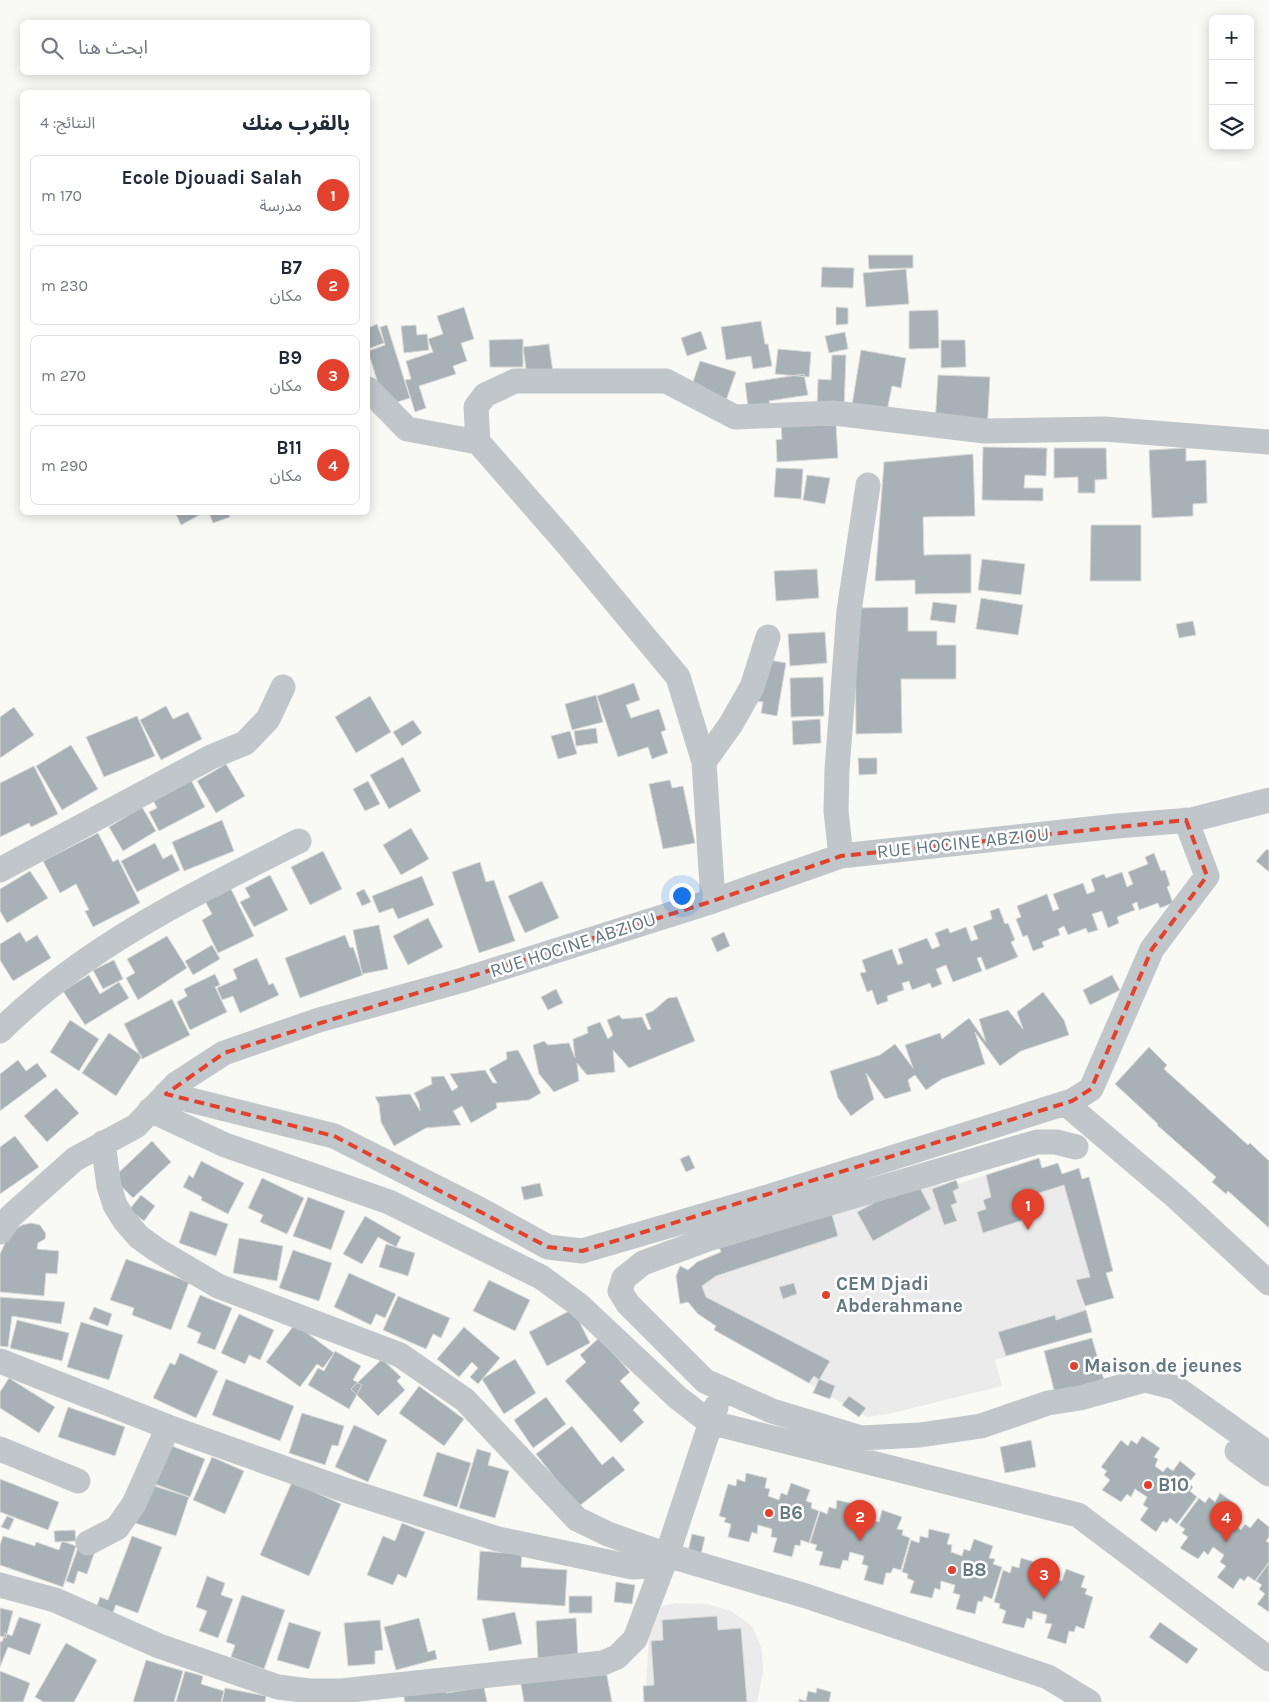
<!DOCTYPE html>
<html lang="ar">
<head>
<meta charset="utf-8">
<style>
  :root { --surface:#fff; --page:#f2f2f3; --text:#1f2937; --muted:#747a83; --line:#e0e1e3; --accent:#e2422d }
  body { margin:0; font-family:Karla,"Noto Sans Arabic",sans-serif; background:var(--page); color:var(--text); direction:rtl }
  .controls { position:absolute; right:15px; top:15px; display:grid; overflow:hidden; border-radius:8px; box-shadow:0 2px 12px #0003 }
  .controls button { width:45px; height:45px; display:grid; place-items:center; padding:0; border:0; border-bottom:1px solid var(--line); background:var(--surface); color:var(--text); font:25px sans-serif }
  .you { position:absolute; left:681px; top:895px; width:18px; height:18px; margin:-12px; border:4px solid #fff; border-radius:50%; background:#1a73e8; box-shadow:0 0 0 8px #1a73e833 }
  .badge { display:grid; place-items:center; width:32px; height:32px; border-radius:50%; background:var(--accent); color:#fff; font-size:16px; font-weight:700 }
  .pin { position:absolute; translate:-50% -41px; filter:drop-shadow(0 1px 2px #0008) }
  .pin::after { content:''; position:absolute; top:26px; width:18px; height:15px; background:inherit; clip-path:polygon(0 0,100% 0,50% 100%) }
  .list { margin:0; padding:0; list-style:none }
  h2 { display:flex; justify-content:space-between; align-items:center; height:65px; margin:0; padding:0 20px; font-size:21px }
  h2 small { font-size:16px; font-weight:400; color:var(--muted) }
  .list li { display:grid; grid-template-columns:32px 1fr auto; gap:15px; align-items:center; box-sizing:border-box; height:80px; margin:0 10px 10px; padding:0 10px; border:1px solid var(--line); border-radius:8px }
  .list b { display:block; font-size:19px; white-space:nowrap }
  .list p { margin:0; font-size:16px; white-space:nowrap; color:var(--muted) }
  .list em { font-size:16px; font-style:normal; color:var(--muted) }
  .icon { flex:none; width:28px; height:28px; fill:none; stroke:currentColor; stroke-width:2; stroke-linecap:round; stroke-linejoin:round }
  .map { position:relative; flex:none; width:1269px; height:1702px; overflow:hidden; direction:ltr }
  .search { position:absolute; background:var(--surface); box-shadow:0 2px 12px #0003; left:20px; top:20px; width:350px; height:55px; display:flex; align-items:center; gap:12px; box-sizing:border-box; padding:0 18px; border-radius:8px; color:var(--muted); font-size:19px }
  .panel { position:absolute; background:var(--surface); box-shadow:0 2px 12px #0003; left:20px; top:90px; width:350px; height:425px; border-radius:8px; direction:rtl }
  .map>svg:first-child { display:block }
</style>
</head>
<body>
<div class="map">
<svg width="1269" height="1702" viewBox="0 0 1269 1702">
  <rect width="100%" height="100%" fill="#f9f9f6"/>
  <path fill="#eaebea" d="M1039,1158L1042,1168L1058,1163L1062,1174L1079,1168L1082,1179L1089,1177L1113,1271L1106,1273L1114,1298L1085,1306L1092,1332L995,1360L1002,1386L888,1414L867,1417L714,1330L716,1325L698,1314L688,1302L680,1304L676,1276L680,1266L688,1270L709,1256L938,1176L942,1189Z
    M675,1603L708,1604L731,1611L752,1626L762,1649L763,1673L757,1702H645L649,1637L662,1606Z"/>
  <path fill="#a7b1b6" stroke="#dbdad9" d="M868,255H913V268L869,269Z
    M822,267L854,268L853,288L821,287Z
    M906,269L909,304L866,307L863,273Z
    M464,307L474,339L461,343L467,361L453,366L456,374L419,386L426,408L415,412L405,380L411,379L406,361L433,352L428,339L443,334L437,316Z
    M836,307L848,308V324L836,325Z
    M938,310L939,348L909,349V311Z
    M761,321L765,344H768L772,366L753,369L751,356L726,360L721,327Z
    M377,324L384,343L368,349V328Z
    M387,325L410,398L385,406L368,351L385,345L380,327Z
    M416,325L417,335L427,334L429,350L404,353L401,326Z
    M701,331L707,349L687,356L681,338Z
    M845,332L848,349L829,353L825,336Z
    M523,339V367H490L489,340Z
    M941,340H965L966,367L941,368Z
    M549,344L554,380L527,376L523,347Z
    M778,349L811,352L809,377L775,374Z
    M861,350L906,358L901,388L892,386L887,411L852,405Z
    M832,355H846L844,410L817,409L818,379L831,380Z
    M700,361L736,372L722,412L687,400Z
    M804,374L808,395L769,401L771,410L749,414L745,383Z
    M938,375L990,377L987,432L935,424Z
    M781,425H836L838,458L777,462L776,440L782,439Z
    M983,447L1047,448L1046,476L1025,475L1024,488H1043V501L982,500Z
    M1054,448H1106L1107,479L1095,480V493H1078V477L1054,478Z
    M1186,448V461L1206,460L1207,503L1193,504V516L1152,518L1149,450Z
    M973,454L975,516L923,517L924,555L971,554V593L915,594V580L875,581L884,462Z
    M776,468L803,469L801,499L774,497Z
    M807,475L830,478L825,504L803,500Z
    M175,512H205L181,525Z
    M229,512L230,517L213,523L209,513Z
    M1091,525H1141V581H1090Z
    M982,559L1025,564L1021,595L978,590Z
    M817,569L819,598L776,601L774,571Z
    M981,598L1023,605L1018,635L976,629Z
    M933,602L957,605L955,623L930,620Z
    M908,607V631H937V645H956V679H901L902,733L856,734L855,608Z
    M1193,621L1196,635L1179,638L1176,624Z
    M825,632L827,663L790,666L788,634Z
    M769,660L786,663L777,716L761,713L763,702L748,700Z
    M823,677L824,716L791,717L790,678Z
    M634,683L640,700L626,705L631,718L659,709L666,730L661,732L668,753L652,759L648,747L618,757L597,696Z
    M596,695L603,722L572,730L565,704Z
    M370,696L391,732L356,753L335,717Z
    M166,706L173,719L188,712L202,739L161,760L140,720Z
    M14,707L34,735L0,758V717Z
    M137,716L155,756L104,777L86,737Z
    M820,719L821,743L793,745L792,721Z
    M413,720L422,733L402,746L393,732Z
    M596,728L598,743L576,746L574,731Z
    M570,731L577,754L558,759L551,736Z
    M71,745L98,789L62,810L36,766Z
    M403,757L421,791L389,809L370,775Z
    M858,758H877V774L859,775Z
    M226,764L245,796L216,813L197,781Z
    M34,766L58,814L31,827L29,823L0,837V783Z
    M191,780L205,807L159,831L149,812L157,808L153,800Z
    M670,780L672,788L683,786L695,843L663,849L649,784Z
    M368,781L380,804L365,811L353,789Z
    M142,807L156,831L123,851L109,827Z
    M222,820L234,851L184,871L172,842Z
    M411,828L429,859L401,875L383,845Z
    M98,833L113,862L118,859L140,903L93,927L85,911L89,910L76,884L60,893L43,861Z
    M155,843L163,859L172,854L180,870L137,892L121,861Z
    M1267,849L1269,851V872L1256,861Z
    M323,851L342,889L310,905L291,867Z
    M1154,853L1161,871L1165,870L1170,885L1167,887L1173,903L1160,908L1158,903L1139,910L1137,902L1132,904L1135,910L1117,917L1119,923L1108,928L1102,911L1092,914L1098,930L1088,933L1086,928L1068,935L1064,926L1058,929L1060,935L1042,942L1044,947L1033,951L1027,935L1023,937L1016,919L1021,917L1017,906L1047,894L1053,911L1059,909L1053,894L1083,883L1087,894L1095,891L1091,879L1104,874L1106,878L1122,872L1127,887L1133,884L1128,872L1148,864L1145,857Z
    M480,862L486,882L494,880L515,941L479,953L452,872Z
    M30,871L48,898L7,923L0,911V889Z
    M270,875L288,910L254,927L240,902L250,897L245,888Z
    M422,876L434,905L398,919L393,908L379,913L372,896Z
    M542,881L559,918L525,933L508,896Z
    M231,889L254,936L218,953L202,920L212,914L205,901Z
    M364,889L371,902L362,906L356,893Z
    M999,908L1005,924L1008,923L1015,940L1011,942L1018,957L986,970L981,957L977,958L982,971L953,982L946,965L936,969L942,984L932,988L930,983L912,990L909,981L902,983L904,990L887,996L888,1001L877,1005L872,990L867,992L860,973L866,972L862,960L892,949L898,965L903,963L898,949L927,938L932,949L940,946L935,933L948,928L950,933L966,927L971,941L978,939L973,926L992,919L990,911Z
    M428,918L443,947L408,965L393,936Z
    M379,925L388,969L362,974L353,930Z
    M20,932L26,942L37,935L51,958L13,981L0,960V944Z
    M724,932L730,946L717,952L711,938Z
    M345,935L350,948L353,947L363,975L300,998L285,958Z
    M167,936L187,968L138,1000L126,978L135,973L127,959Z
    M212,945L220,959L193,975L185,961Z
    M257,958L269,985L273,983L279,995L240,1013L233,996L222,1000L217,988L237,979L233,969Z
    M114,960L123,979L103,989L93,970Z
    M215,974L220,985L215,987L227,1012L190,1030L177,1002L187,996L184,989Z
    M89,975L100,994L119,982L129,998L85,1025L63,991Z
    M1112,975L1120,990L1090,1005L1083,990Z
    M556,989L563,1003L548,1010L541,997Z
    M1043,992L1064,1020L1069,1035L1021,1051L1000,1066L975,1032L985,1064L942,1079L926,1090L915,1075L908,1080L911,1091L885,1099L866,1073L874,1099L851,1116L838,1098L830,1071L880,1055L895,1044L913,1068L905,1045L940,1033L942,1039L969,1018L986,1042L979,1019L1008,1010L1023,1029L1017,1012Z
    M677,997L695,1041L629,1068L613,1050L615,1072L587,1075L577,1063L579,1081L554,1092L539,1074L533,1045L544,1041L548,1045L569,1043L575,1058L573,1039L588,1033L587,1027L600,1022L608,1039L613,1035L607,1020L619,1015L622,1019L642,1017L648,1030L651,1029L645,1014L653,1011L668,998Z
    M172,999L190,1035L142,1059L124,1024Z
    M70,1020L99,1039L79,1071L50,1052Z
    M109,1033L142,1056L116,1096L82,1073Z
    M1149,1047L1167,1065L1164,1069L1248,1145L1250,1143L1269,1161V1228L1228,1191L1226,1194L1212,1182L1216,1177L1157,1125L1158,1124L1115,1084Z
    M518,1050L541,1093L529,1100L496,1103L497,1108L471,1123L462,1106L453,1111L461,1125L426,1128L394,1146L381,1122L379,1104L375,1097L410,1094L420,1111L419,1103L414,1093L432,1084L431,1077L444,1076L452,1091L458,1087L450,1074L485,1070L493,1083H497L489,1069L507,1059L506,1052Z
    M18,1060L26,1071L37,1063L47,1076L0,1111V1074Z
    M56,1088L79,1113L47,1142L24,1116Z
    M15,1136L39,1167L0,1194V1147Z
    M152,1141L171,1162L133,1198L113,1178Z
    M689,1155L695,1168L686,1172L680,1159Z
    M1039,1158L1042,1168L1058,1163L1062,1174L1079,1168L1082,1179L1089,1177L1113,1271L1106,1273L1114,1298L1085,1306L1076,1280L1090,1277L1064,1185L1036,1194L1042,1214L983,1233L977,1212L986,1209L983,1200L991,1197L986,1175Z
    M201,1161L244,1183L228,1214L201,1200L202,1197L183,1187L189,1175L193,1178Z
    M262,1178L304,1198L287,1234L260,1222L263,1215L248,1208Z
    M916,1180L931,1209L873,1241L857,1212Z
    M956,1180L959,1188L953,1191L957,1203L951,1205L957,1221L944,1225L932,1189Z
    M540,1183L543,1196L524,1200L521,1187Z
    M141,1195L155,1206L144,1221L129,1210Z
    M308,1197L345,1211L331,1250L293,1236Z
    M830,1208L838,1236L716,1276L702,1286L706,1297L830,1361L819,1380L814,1376L809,1383L714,1330L716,1326L698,1314L688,1302L680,1304L676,1276L680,1266L688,1270L697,1262L721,1252L718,1244Z
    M190,1211L228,1224L216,1256L179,1243Z
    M365,1216L401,1237L396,1247L378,1237L362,1264L343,1254Z
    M31,1223L40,1225L46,1234L45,1239L38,1243L37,1249L59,1251L57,1274L46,1273L44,1296L0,1292V1254L9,1234L22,1225Z
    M239,1238L283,1246L277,1281L233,1273Z
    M386,1244L415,1253L408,1276L379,1267Z
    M293,1250L332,1263L319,1301L279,1288Z
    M126,1259L189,1282L171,1330L132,1315L134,1308L110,1300Z
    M349,1273L396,1294L385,1318L376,1314L371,1325L334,1307Z
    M489,1280L530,1300L515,1331L473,1311Z
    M794,1283L797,1294L783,1299L779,1287Z
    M200,1295L232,1308L215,1350L197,1343L201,1333L187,1327Z
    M398,1296L450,1318L441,1338L433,1334L426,1349L383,1330Z
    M0,1297L65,1302L61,1324L12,1316L8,1347L0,1346Z
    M94,1307L112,1314L108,1326L89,1319Z
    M573,1309L590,1343L547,1366L529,1332Z
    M1086,1310L1092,1332L1006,1356L998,1332L1055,1315L1056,1320Z
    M239,1314L274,1330L260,1360L249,1355L245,1364L221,1353Z
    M17,1320L69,1333L62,1361L10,1348Z
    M81,1322L123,1335L109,1380L67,1367Z
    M295,1324L334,1353L323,1368L317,1364L300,1387L266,1362Z
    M464,1327L500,1358L478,1384L470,1377L478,1368L472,1362L459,1377L437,1359Z
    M599,1338L630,1372L620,1381L640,1403L633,1410L644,1422L621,1443L565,1381L586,1362L580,1355Z
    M1092,1338L1104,1380L1055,1394L1044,1351Z
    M335,1351L361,1366L353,1380L362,1385L349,1409L308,1385L318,1368L324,1371Z
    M180,1353L218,1371L196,1418L153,1398L170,1363L175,1365Z
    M382,1359L401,1377L397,1381L405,1390L378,1416L351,1389Z
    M515,1359L536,1393L504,1414L482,1379Z
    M9,1378L55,1407L39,1433L0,1408V1392Z
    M226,1379L294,1406L280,1441L212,1415Z
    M819,1379L835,1386L830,1399L813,1393Z
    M419,1386L464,1419L444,1446L399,1413Z
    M849,1396L866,1408L859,1417L842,1405Z
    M546,1397L566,1424L533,1448L514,1420Z
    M68,1407L125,1427L115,1456L58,1437Z
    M302,1413L344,1426L338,1446L332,1445L325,1465L289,1453Z
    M354,1425L387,1440L368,1482L335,1467Z
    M572,1426L602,1465L613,1456L625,1470L578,1507L536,1454Z
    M1142,1436L1160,1448L1154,1457L1158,1459L1155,1466L1163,1472L1167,1467L1173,1471L1180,1461L1196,1474L1188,1483L1193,1487L1190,1491L1197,1497L1177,1524L1170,1518L1167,1523L1163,1521L1156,1532L1140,1520L1148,1508L1143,1505L1147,1497L1135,1489L1131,1497L1127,1494L1121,1502L1102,1490L1110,1480L1104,1475L1107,1471L1101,1467L1121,1440L1128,1446L1131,1440L1137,1444Z
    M1031,1440L1036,1467L1005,1473L1000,1447Z
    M167,1444L205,1459L190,1497L152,1483Z
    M477,1449L491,1453L488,1465L509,1471L495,1518L459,1508Z
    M437,1452L471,1463L457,1507L423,1496Z
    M212,1457L244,1471L225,1514L193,1500Z
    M746,1473L767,1478L765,1488L770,1489L768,1496L779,1500L781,1493L787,1495L791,1483L810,1490L806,1501L812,1503L811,1508L819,1511L809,1543L801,1540L800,1546L795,1545L792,1557L773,1552L777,1538L771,1537L772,1529L758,1525L757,1534L752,1532L749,1542L728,1537L731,1524L724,1522L726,1518L719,1516L728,1484L736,1486L737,1479L745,1482Z
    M0,1479L59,1502L48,1530L0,1512Z
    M292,1482L341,1504L309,1576L260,1555Z
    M145,1483L189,1497L176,1536L132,1522Z
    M1220,1493L1237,1505L1232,1514L1236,1517L1232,1523L1241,1530L1245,1524L1250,1528L1258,1518L1269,1527V1537L1266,1541L1269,1543V1562L1255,1581L1248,1576L1244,1581L1240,1578L1233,1589L1217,1577L1226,1566L1220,1562L1224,1555L1213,1547L1208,1555L1204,1551L1198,1559L1180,1548L1188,1537L1182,1533L1185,1529L1179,1525L1199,1498L1205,1503L1209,1497L1215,1502Z
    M837,1500L858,1505L856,1515L861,1517L860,1524L870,1527L872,1520L879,1522L882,1510L902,1517L897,1529L903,1530L902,1535L910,1538L901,1570L893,1568L891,1573H886L883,1585L864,1580L868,1566L862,1564L864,1556L850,1552L848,1561L843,1560L840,1569L819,1565L823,1552L815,1550L817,1545L810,1543L820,1511L827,1514L829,1507L836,1509Z
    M7,1516L14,1519L9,1530L1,1527Z
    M402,1523L425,1532L406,1578L398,1574L393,1585L367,1575L383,1536L395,1541Z
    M929,1529L950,1534L947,1544L952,1545L951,1552L962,1556L964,1549L970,1551L974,1539L993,1546L989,1558L995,1559L993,1564L1002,1567L992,1599L984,1596L982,1602L978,1601L975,1614L956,1609L960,1595L953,1593L955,1585L941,1581L940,1590L935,1588L932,1598L910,1593L914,1581L907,1578L908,1574L902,1572L911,1540L919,1543L920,1536L928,1538Z
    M75,1530L76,1541L55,1542L54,1531Z
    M692,1534L705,1537L701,1554L688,1551Z
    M3,1536L35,1546L36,1542L59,1550L62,1541L76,1546L63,1587L0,1565V1545Z
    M132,1536L162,1547L138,1613L116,1605L111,1617L95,1611L100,1597L108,1600Z
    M79,1545L95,1551L87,1574L78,1571L74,1584L66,1581Z
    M480,1551L522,1554L521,1567L567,1570L565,1606L477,1600Z
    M1021,1558L1042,1564L1039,1574L1044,1575L1043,1582L1054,1585L1056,1579L1062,1581L1066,1569L1085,1576L1081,1587L1087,1589L1085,1594L1093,1597L1084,1629L1076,1626L1074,1632L1069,1631L1066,1644L1047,1638L1052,1624L1045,1623L1047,1615L1033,1611L1032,1620L1027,1618L1024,1628L1002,1623L1006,1611L999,1608L1000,1604L994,1602L1003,1570L1010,1573L1012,1566L1019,1568Z
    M1269,1563V1612L1257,1604L1265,1594L1259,1589L1262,1585L1256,1581Z
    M207,1576L225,1583L221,1595L233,1599L218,1638L199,1631L207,1611L196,1607Z
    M616,1582L635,1585L632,1604L614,1602Z
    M242,1595L285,1610L264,1669L231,1657L235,1645L226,1642Z
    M569,1596H592V1613H569Z
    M0,1608L13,1611L6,1638L0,1636Z
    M515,1612L522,1644L489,1651L482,1619Z
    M717,1616L718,1630L741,1628L747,1702H644L643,1686L654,1685L651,1641L663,1640L662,1620Z
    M19,1617L41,1624L30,1655L8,1647L0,1667V1641L2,1642L5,1633L12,1636Z
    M419,1618L428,1652L435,1650L437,1659L396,1670L384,1627Z
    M576,1618L578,1657L538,1659L536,1621Z
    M380,1620L383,1650L375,1651V1664L348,1666L344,1623Z
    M289,1622L321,1632L309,1669L277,1660Z
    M1160,1622L1198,1649L1187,1664L1149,1637Z
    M66,1643L97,1660L74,1702H44L35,1697Z
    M146,1660L183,1671L174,1702H133Z
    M0,1671L30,1683L23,1702H0Z
    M185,1671L203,1676L201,1684L224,1691L221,1702H176Z
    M606,1671L612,1702H524L520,1679Z
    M445,1686L446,1693L484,1687L487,1702H405L403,1693Z
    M225,1688L266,1696L265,1702H222Z
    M817,1688L831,1692L829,1702H799V1699L806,1701L808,1691L816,1693Z"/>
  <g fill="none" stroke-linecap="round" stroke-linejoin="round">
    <path stroke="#c0c6c9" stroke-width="25" d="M368,389L407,429L478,442L568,545L678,677L704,762L713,901
      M478,442L476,407L485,395L515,381H666L735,417L834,413L985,431L1104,429L1269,442
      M704,762L731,724L752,687L768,637
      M841,856L836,811L837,770L849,611L868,485
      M0,870L211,757L245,743L268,719L283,687
      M0,1031C84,947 194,894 299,841
      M166,1094L334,1136L479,1209L548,1247L582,1251L771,1196L1072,1101L1091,1089L1152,949L1207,876L1186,820
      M1065,1103L1177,1198L1269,1283
      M150,1110L225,1145L389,1202L541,1277L579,1305L677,1397L709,1422L1078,1515L1269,1659
      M103,1143L109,1186L115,1205L125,1221L139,1237L157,1250L218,1286L400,1355L465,1400L577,1519L608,1534L667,1555L806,1596L1048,1677L1089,1702
      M1076,1147L1056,1142H1037L708,1239L643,1263L624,1278L620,1291L628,1304L705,1381L772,1411L861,1438L920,1435L981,1426L1048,1403L1080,1398L1145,1380L1176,1388L1269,1454
      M0,1232L11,1216L75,1159L136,1126L176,1084L224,1053L319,1020L463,980L713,901L841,856L1117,826L1191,820L1269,800
      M0,1361L168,1427L345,1490L498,1539L632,1567L649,1566L667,1555
      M0,1449L78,1481
      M1237,1451L1269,1474
      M88,1543L117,1528L134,1504L168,1427
      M0,1585L55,1600L159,1646L278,1687L309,1691H341L603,1663L617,1657L635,1639L667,1555L716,1407"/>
  </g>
  <path fill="none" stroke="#e2422d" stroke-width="4" stroke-dasharray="10 6" stroke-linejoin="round" d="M1186,820L1207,876L1152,949L1091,1089L1072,1101L582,1251L548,1247L334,1136L166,1094L224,1053L713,901L841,856Z"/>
  <g fill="#e2422d" stroke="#fff" stroke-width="2">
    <circle cx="826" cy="1295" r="5"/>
    <circle cx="1074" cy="1366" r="5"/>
    <circle cx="1148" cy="1485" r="5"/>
    <circle cx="769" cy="1513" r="5"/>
    <circle cx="952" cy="1570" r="5"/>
  </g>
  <g text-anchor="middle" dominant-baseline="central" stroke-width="5" stroke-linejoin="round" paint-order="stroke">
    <g font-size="19" fill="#647881" stroke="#fff">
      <text transform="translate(963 843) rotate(-6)">RUE HOCINE ABZIOU</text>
      <text transform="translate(573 945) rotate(-18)">RUE HOCINE ABZIOU</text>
    </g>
    <g font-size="19" font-weight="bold" fill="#647881" stroke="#fff" text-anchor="start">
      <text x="836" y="1284">CEM Djadi<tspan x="836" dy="22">Abderahmane</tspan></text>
      <text x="1084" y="1366">Maison de jeunes</text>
      <text x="1158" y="1485">B10</text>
      <text x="779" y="1513">B6</text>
      <text x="962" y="1570">B8</text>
    </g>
  </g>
</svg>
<div class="controls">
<button>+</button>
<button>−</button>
<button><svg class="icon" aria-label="layers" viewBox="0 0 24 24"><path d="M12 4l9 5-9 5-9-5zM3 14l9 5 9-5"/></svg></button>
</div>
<div class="you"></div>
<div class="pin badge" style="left:1028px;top:1230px">1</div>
<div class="pin badge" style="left:860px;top:1541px">2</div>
<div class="pin badge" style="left:1044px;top:1599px">3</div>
<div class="pin badge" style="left:1226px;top:1542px">4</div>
<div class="search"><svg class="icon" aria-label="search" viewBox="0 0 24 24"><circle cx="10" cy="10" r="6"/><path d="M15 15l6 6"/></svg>ابحث هنا</div>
<section class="panel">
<h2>بالقرب منك<small>النتائج: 4</small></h2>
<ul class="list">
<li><span class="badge">1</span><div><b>Ecole Djouadi Salah</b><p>مدرسة</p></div><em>170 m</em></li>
<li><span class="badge">2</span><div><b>B7</b><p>مكان</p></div><em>230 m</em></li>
<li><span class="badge">3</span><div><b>B9</b><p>مكان</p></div><em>270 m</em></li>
<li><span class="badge">4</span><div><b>B11</b><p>مكان</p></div><em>290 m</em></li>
</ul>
</section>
</div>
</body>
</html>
